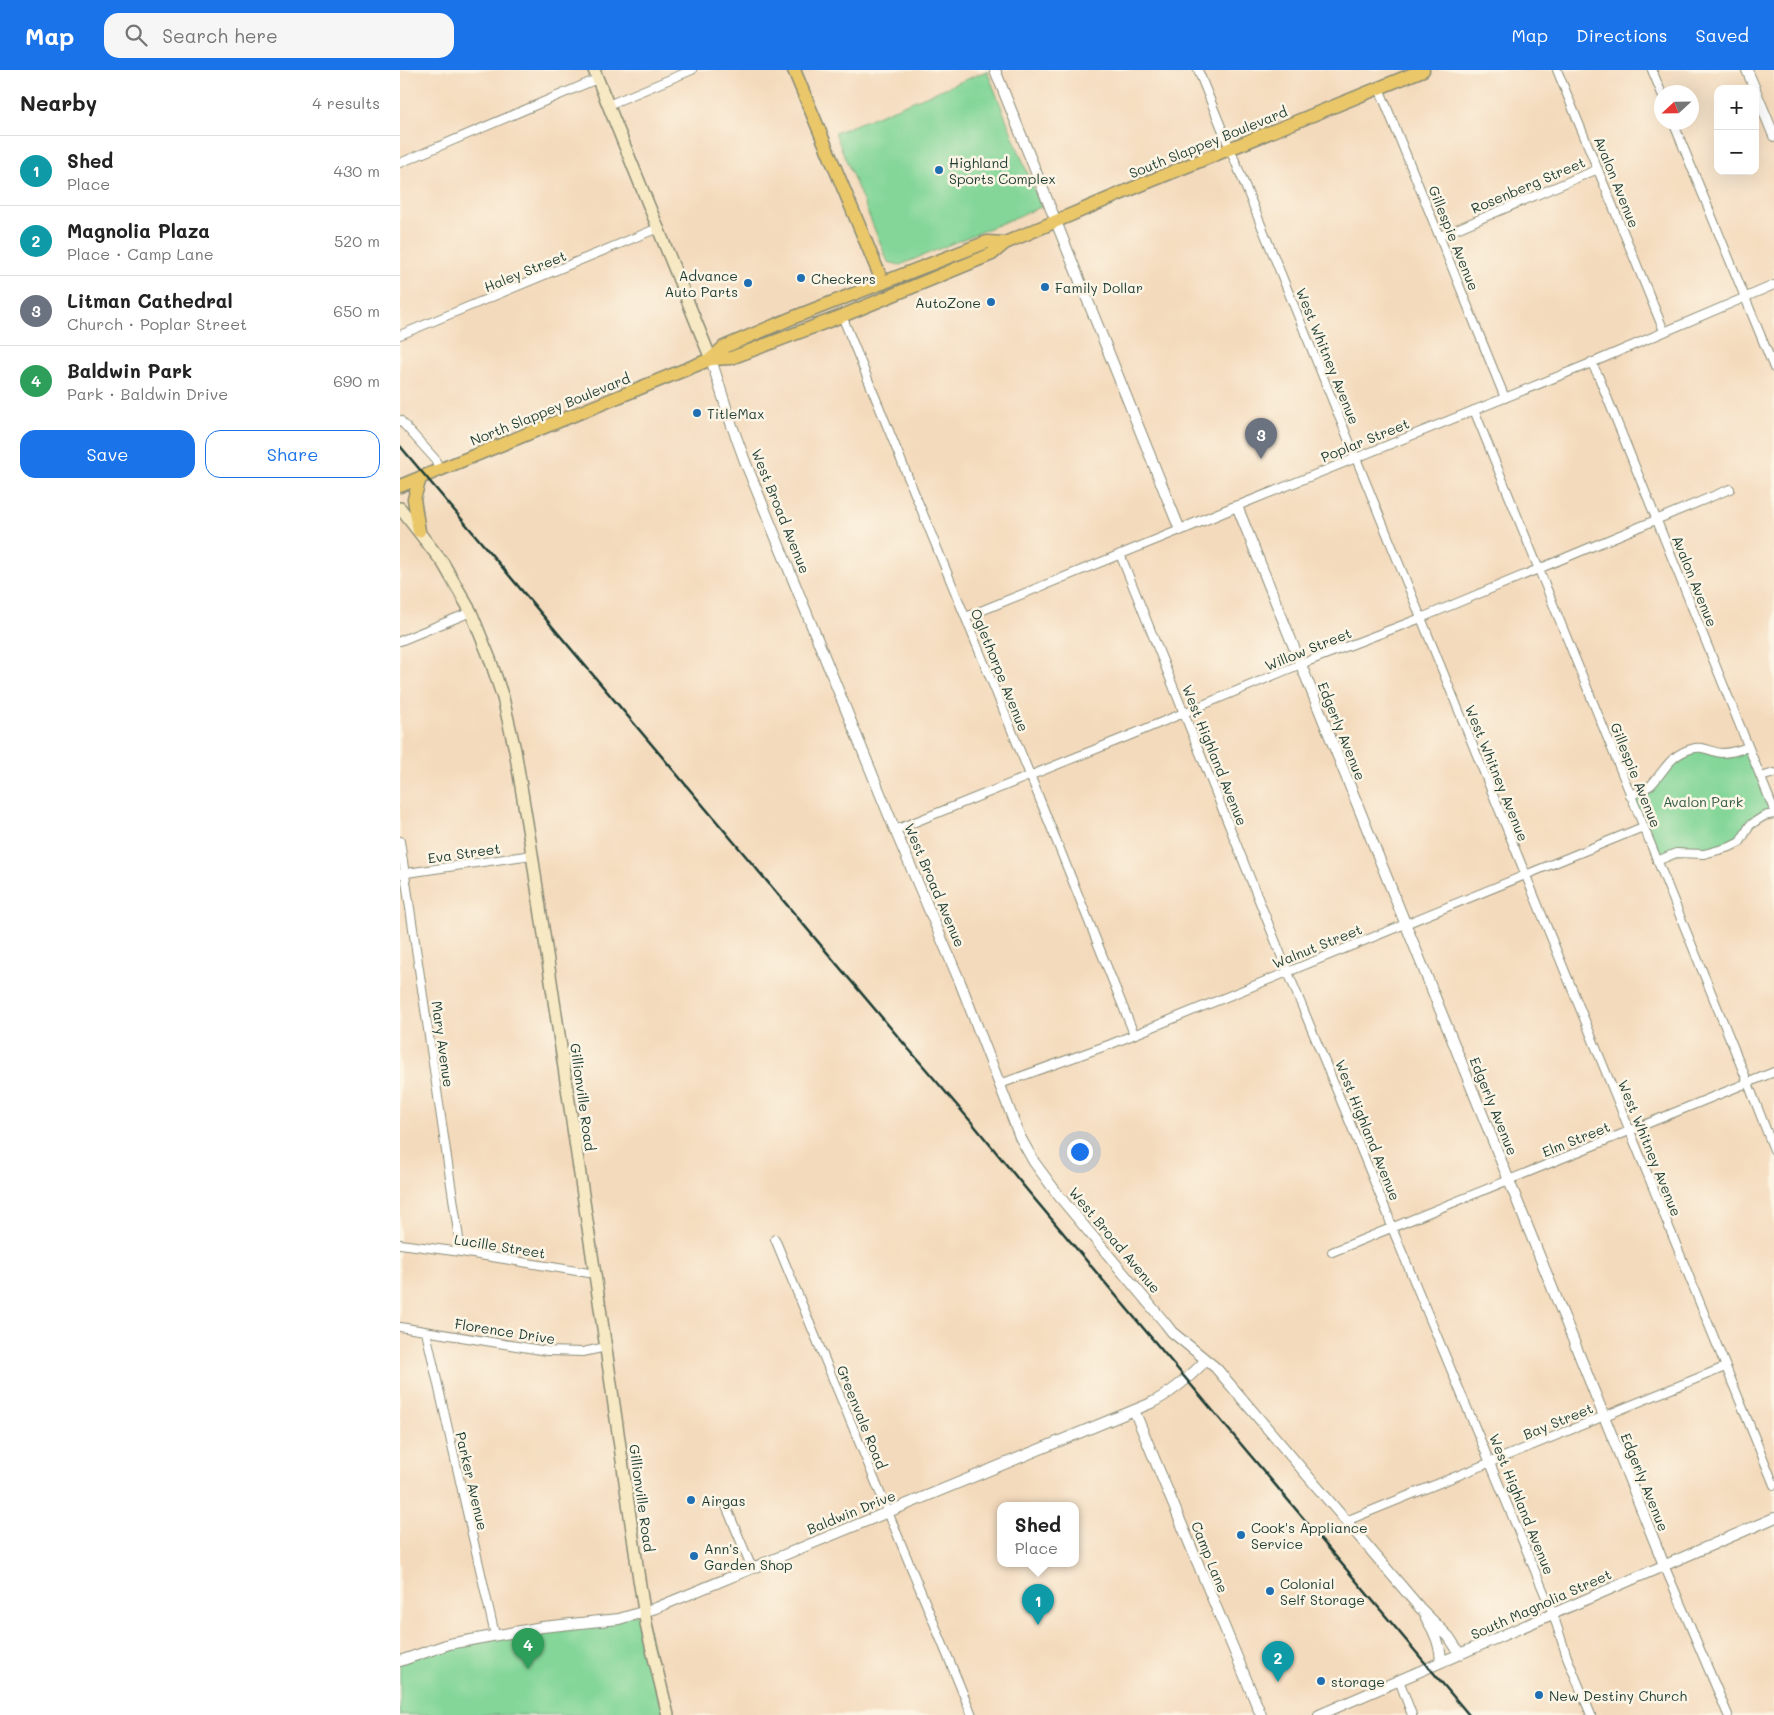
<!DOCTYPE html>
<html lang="en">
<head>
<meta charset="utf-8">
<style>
  :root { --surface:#fff; --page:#f6f6f6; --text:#222; --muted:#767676; --line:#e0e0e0; --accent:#1a73e8 }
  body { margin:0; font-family:Mali,sans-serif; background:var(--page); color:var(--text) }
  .controls { position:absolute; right:15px; top:15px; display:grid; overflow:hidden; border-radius:10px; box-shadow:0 5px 20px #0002 }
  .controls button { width:45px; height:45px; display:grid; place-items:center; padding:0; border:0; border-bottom:1px solid var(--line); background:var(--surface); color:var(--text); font:25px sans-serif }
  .compass { position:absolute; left:1254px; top:15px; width:45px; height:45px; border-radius:50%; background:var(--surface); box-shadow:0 5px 20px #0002; rotate:248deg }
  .you { position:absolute; left:679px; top:1081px; width:18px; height:18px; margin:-12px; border:4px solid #fff; border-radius:50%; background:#1a73e8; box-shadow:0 0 0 8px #1a73e833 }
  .badge { display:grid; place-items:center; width:32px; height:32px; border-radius:50%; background:var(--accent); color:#fff; font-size:16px; font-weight:700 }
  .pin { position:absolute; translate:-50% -41px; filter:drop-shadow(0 1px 2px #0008) }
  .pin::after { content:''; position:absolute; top:26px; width:18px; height:15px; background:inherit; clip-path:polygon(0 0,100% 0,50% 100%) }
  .popup { position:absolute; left:597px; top:1432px; width:82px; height:65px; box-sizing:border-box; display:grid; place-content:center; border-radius:10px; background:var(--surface); filter:drop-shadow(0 1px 4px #0005); font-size:16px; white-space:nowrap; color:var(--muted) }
  .popup b { font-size:19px; color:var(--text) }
  .popup::after { content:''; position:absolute; left:50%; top:100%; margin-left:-10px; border:10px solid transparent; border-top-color:var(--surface) }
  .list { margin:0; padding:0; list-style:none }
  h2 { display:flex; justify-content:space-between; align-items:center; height:65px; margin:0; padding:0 20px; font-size:21px }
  h2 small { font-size:16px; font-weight:400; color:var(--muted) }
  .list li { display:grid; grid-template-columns:32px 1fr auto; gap:15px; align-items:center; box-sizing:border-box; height:70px; padding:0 20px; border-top:1px solid var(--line) }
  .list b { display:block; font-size:19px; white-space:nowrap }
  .list p { margin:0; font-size:16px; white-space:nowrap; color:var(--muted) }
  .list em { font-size:16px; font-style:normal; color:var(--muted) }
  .actions { display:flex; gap:10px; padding:15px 20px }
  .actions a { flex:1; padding:11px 0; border:1px solid var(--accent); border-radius:15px; text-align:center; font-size:18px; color:var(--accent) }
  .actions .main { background:var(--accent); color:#fff }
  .icon { flex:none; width:28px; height:28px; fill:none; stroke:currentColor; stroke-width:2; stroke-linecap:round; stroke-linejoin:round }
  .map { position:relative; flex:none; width:1374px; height:1645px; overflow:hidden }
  header { display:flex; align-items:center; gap:30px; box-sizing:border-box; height:70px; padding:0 25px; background:var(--accent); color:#fff }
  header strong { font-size:24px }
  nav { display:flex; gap:28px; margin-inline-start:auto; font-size:18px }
  .search { width:350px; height:45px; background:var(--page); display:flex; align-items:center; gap:12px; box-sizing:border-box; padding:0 18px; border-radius:15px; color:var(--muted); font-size:19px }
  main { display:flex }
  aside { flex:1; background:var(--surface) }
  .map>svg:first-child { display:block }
</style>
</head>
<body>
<header>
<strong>Map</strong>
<div class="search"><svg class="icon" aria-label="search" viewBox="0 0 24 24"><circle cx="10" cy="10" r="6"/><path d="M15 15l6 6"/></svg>Search here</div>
<nav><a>Map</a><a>Directions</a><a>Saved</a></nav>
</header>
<main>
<aside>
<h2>Nearby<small>4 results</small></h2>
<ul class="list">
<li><span class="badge" style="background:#0f9aa8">1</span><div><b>Shed</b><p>Place</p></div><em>430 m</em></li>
<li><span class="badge" style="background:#0f9aa8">2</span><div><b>Magnolia Plaza</b><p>Place · Camp Lane</p></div><em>520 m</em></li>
<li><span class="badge" style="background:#6b7280">3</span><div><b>Litman Cathedral</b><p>Church · Poplar Street</p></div><em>650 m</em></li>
<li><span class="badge" style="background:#2e9e5b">4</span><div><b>Baldwin Park</b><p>Park · Baldwin Drive</p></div><em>690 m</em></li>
</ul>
<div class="actions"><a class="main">Save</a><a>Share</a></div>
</aside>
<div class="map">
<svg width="1374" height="1645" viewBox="0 0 1374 1645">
  <rect width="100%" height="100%" fill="#fcf5e5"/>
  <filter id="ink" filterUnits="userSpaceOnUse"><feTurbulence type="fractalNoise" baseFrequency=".02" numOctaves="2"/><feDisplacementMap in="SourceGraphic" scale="10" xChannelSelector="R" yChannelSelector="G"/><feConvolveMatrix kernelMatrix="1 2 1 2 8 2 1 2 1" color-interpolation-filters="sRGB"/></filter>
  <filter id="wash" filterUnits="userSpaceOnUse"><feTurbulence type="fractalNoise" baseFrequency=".0096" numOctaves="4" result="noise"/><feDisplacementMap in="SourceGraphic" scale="20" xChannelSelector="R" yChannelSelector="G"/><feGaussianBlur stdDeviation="1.12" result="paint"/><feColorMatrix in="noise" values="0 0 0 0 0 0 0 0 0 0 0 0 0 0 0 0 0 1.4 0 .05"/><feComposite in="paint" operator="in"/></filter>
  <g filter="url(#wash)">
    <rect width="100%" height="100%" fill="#f4dabc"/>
    <path fill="#83d698" stroke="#518a66" d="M587,1L641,137L500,195L488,192L435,63Z
      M1294,679L1321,684L1348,679L1374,743L1362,746L1342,768L1315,781H1287L1258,790L1232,726L1250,717L1268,694Z
      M244,1543L267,1645H0V1591L30,1581Z"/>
  </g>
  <g filter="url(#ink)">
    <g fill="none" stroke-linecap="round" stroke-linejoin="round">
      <defs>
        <path id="minor" d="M798,0L1374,1415
          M1157,0L1264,261
          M1252,0L1262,24
          M979,18L1105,328
          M208,35L292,0
          M1273,52L1374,298
          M0,93L197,9
          M1040,166L1198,99
          M442,246L630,705L734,964
          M0,265L258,158
          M1191,292L1198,305L1374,740
          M1074,340L1348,1013L1374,1080
          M0,350L35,389L39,400
          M837,436L1201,289L1374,215
          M720,484L883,890L988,1145L992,1158L1153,1544L1167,1587L1191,1645
          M566,547L780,460
          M0,571L71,542
          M1361,707L1374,703
          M1230,726C1237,722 1246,719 1251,715C1265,700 1270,685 1291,679C1305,675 1310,682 1321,683C1330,683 1340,680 1348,677
          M495,760L726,667L901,594L1021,548L1330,419
          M0,771L61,1182
          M1257,791L1276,783L1304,784L1330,777L1340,772L1350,755L1364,746L1374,744
          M0,804L132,785
          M600,1014L711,974L1243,757
          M375,1169L572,1645
          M0,1174L61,1182L195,1204
          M932,1182L1374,1002
          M0,1257L147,1281L183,1282L206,1277
          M26,1262L95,1565
          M325,1434L352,1498
          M946,1451L1325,1297
          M1264,1495L1328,1645
          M999,1610L1012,1645"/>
        <path id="tertiary" d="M595,0L780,460L837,436L1264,1495
          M1347,0L1355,19
          M1355,20L1374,66
          M311,289L331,353L346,394L495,760L560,912L620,1067L634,1092L659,1126L765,1253L772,1262L816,1298L1020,1538L1049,1567L1060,1584
          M734,1340L861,1645
          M1026,1548C1035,1562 1041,1576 1041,1592
          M0,1591L49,1574L142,1557L219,1549L256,1538L749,1334C772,1323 789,1308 806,1290
          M919,1645L1374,1448"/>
        <path id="secondary" d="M194,0L311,289
          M0,438L43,493L71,542L90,589L103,628L115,680L130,771L203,1258L239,1509L247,1559L268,1645"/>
        <path id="primary" d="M394,0L483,213
          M311,289L324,277L392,248L587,172L605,173
          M0,416L311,289L331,288L442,246L592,184L605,173L743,114L1023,0
          M19,461L14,429L20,408"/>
      </defs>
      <use href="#minor" stroke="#8a8c78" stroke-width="10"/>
      <use href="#tertiary" stroke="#8a8c78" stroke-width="12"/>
      <use href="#secondary" stroke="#8a8c78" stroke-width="14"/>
      <use href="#primary" stroke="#8a8c78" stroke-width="15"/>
      <use href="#minor" stroke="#fff" stroke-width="8"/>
      <use href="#tertiary" stroke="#fff" stroke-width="10"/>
      <use href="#secondary" stroke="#f7e9c3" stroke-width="11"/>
      <use href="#primary" stroke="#eac769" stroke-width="12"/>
      <path stroke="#1f3d34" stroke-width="2.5" d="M0,376L500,969L573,1054L627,1120L1069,1645"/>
    </g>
  </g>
  <g fill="#1f6fb2" stroke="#fcf5e5" stroke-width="2">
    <circle cx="539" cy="100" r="5"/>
    <circle cx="401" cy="208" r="5"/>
    <circle cx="348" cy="213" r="5"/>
    <circle cx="645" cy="217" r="5"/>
    <circle cx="591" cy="232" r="5"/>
    <circle cx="297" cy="343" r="5"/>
    <circle cx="291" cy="1430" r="5"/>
    <circle cx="841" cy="1465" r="5"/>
    <circle cx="294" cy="1486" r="5"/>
    <circle cx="870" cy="1521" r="5"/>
    <circle cx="921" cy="1611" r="5"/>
    <circle cx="1139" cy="1625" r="5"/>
  </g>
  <g text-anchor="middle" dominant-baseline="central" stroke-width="5" stroke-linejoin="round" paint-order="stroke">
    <g font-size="14" fill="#1f3d34" stroke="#fcf5e5">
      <text transform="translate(808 72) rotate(-22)">South Slappey Boulevard</text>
      <text transform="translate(1217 112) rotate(68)">Avalon Avenue</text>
      <text transform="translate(1128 115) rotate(-23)">Rosenberg Street</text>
      <text transform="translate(1054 168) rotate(68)">Gillespie Avenue</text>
      <text transform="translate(125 201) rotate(-22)">Haley Street</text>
      <text transform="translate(928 286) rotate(68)">West Whitney Avenue</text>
      <text transform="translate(150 339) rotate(-22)">North Slappey Boulevard</text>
      <text transform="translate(965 370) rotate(-22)">Poplar Street</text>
      <text transform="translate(381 441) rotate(68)">West Broad Avenue</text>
      <text transform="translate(1295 511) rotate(68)">Avalon Avenue</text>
      <text transform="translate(908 579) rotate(-22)">Willow Street</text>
      <text transform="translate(600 600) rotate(68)">Oglethorpe Avenue</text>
      <text transform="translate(942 661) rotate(68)">Edgerly Avenue</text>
      <text transform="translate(815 685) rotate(68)">West Highland Avenue</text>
      <text transform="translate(1097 703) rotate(68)">West Whitney Avenue</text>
      <text transform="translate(1236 705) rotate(68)">Gillespie Avenue</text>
      <text transform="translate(64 783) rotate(-8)">Eva Street</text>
      <text transform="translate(535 815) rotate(67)">West Broad Avenue</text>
      <text transform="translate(917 876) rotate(-22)">Walnut Street</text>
      <text transform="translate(43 974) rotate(82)">Mary Avenue</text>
      <text transform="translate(183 1027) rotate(82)">Gillionville Road</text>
      <text transform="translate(1094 1036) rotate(68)">Edgerly Avenue</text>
      <text transform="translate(968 1060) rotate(68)">West Highland Avenue</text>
      <text transform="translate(1176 1069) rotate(-22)">Elm Street</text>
      <text transform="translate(1250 1078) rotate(68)">West Whitney Avenue</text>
      <text transform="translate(715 1170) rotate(50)">West Broad Avenue</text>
      <text transform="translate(100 1176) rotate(9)">Lucille Street</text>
      <text transform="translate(105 1261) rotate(9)">Florence Drive</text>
      <text transform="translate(462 1347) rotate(68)">Greenvale Road</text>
      <text transform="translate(1158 1351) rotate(-22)">Bay Street</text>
      <text transform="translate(72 1411) rotate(77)">Parker Avenue</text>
      <text transform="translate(1245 1412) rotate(68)">Edgerly Avenue</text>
      <text transform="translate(242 1428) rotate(82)">Gillionville Road</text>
      <text transform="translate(1122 1434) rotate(68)">West Highland Avenue</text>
      <text transform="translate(451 1442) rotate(-22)">Baldwin Drive</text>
      <text transform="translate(810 1487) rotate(68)">Camp Lane</text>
      <text transform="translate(1141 1534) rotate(-24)">South Magnolia Street</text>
    </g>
    <g font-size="14" fill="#1f3d34" stroke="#fcf5e5" text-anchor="start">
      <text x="549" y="92">Highland<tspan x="549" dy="16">Sports Complex</tspan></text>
      <text x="338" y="205" text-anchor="end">Advance<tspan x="338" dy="16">Auto Parts</tspan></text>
      <text x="411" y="208">Checkers</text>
      <text x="655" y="217">Family Dollar</text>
      <text x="581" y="232" text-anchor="end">AutoZone</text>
      <text x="307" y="343">TitleMax</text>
      <text x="301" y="1430">Airgas</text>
      <text x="851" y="1457">Cook's Appliance<tspan x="851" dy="16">Service</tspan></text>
      <text x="304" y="1478">Ann's<tspan x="304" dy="16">Garden Shop</tspan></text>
      <text x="880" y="1513">Colonial<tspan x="880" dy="16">Self Storage</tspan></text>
      <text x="931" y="1611">storage</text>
      <text x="1149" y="1625">New Destiny Church</text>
    </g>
    <g font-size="14" fill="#335c48" stroke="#fcf5e5">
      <text x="1303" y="731">Avalon Park</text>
    </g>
  </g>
</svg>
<div class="controls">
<button>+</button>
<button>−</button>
</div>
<svg class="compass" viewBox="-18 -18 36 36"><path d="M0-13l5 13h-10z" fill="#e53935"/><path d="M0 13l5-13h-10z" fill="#767676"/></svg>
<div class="you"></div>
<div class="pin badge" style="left:638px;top:1555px;background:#0f9aa8">1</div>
<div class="popup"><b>Shed</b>Place</div>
<div class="pin badge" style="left:878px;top:1612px;background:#0f9aa8">2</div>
<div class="pin badge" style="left:861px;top:389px;background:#6b7280">3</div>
<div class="pin badge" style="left:128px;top:1599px;background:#2e9e5b">4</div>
</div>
</main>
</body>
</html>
